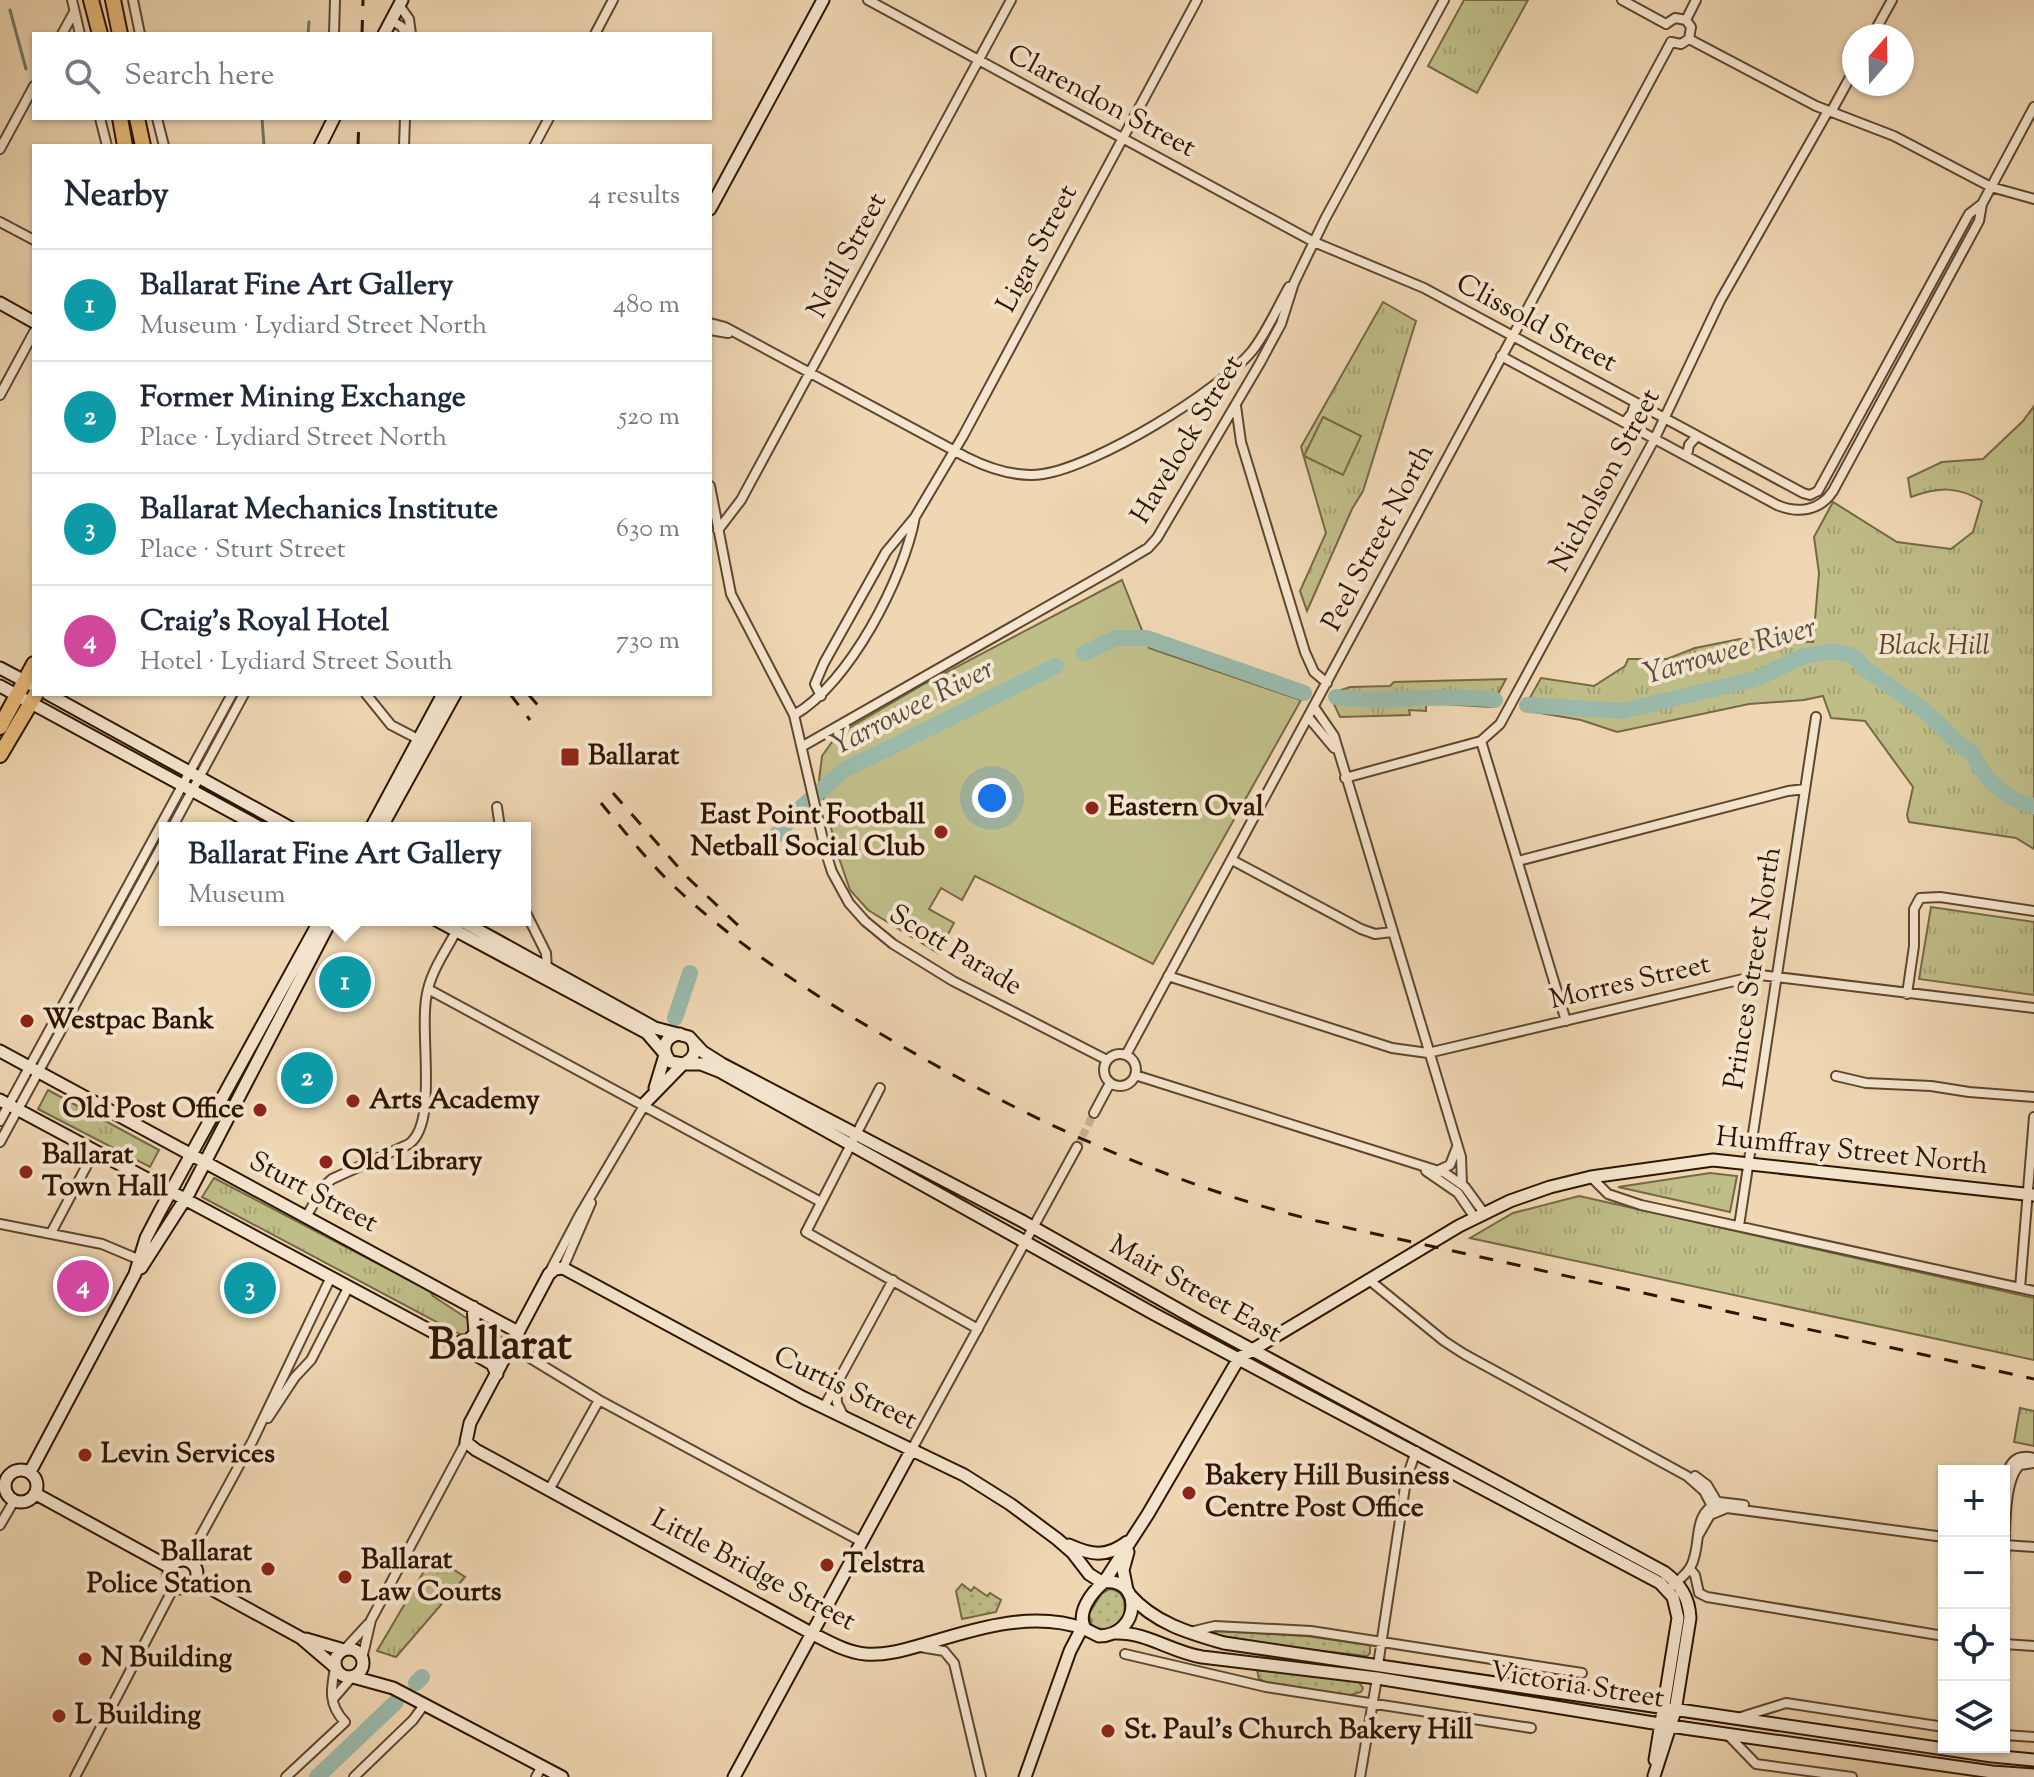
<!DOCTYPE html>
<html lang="en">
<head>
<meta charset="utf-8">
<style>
  :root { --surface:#fff; --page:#f6f6f7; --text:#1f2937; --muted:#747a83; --line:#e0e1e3; --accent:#8f2418 }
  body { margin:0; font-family:"Sorts Mill Goudy",serif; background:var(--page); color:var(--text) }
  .controls { position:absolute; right:24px; bottom:24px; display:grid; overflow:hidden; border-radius:0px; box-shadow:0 2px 6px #0004 }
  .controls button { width:72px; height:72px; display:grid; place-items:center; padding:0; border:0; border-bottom:2px solid var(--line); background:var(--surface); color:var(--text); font:40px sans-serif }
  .compass { position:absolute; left:1842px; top:24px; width:72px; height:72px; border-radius:50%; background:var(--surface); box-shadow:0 2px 6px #0004; rotate:20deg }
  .you { position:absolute; left:992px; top:798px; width:28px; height:28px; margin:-20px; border:6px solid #fff; border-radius:50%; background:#1a73e8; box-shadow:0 0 0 12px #1a73e833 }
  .badge { display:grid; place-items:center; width:52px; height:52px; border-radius:50%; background:var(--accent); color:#fff; font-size:26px; font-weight:700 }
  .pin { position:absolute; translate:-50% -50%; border:4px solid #fff; box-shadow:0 2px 8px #0006 }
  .popup { position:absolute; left:159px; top:822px; width:372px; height:104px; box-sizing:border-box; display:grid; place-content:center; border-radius:0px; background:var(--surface); filter:drop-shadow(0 2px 6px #0005); font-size:26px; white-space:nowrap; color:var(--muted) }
  .popup b { font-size:30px; color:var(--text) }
  .popup::after { content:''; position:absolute; left:50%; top:100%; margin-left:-16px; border:16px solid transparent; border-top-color:var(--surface) }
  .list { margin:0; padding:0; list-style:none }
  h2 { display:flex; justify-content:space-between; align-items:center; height:104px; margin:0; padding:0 32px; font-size:34px }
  h2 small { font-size:26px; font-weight:400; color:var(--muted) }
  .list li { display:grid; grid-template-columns:52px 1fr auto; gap:24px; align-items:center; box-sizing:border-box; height:112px; padding:0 32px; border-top:2px solid var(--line) }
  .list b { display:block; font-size:30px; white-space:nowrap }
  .list p { margin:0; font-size:26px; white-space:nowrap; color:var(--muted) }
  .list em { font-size:26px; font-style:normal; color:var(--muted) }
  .icon { flex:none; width:44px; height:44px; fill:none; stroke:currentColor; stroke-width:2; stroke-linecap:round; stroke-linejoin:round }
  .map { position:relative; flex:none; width:2034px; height:1777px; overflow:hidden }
  .search { position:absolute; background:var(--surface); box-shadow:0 2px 6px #0004; left:32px; top:32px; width:680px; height:88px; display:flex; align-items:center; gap:20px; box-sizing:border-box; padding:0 28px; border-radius:0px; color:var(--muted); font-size:30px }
  .panel { position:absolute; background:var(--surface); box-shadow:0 2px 6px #0004; left:32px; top:144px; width:680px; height:552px; border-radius:0px }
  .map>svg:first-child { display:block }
</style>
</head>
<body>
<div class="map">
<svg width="2034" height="1777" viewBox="0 0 2034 1777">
  <defs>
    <pattern id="grass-dots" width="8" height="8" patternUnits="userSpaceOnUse" patternTransform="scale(2)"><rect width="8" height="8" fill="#bfbd88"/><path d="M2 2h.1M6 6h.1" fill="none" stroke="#a4a274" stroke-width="1.8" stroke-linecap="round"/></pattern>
    <pattern id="park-tufts" width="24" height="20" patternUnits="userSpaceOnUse" patternTransform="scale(2)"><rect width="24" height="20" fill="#bfbd88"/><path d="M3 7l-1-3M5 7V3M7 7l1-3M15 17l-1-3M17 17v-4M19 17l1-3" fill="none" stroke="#a4a274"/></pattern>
  </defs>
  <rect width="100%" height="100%" fill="#efd7b3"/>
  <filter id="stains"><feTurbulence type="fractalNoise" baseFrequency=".0025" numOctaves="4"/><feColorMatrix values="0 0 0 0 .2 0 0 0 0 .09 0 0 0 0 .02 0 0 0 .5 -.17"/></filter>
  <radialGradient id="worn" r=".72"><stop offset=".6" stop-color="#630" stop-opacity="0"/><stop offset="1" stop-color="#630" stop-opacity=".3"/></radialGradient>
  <path fill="url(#grass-dots)" stroke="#766946" stroke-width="2" d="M962,1584L971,1591L974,1587L987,1596L990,1593L1001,1600L996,1612L962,1619L956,1591Z
    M1110,1589C1124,1591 1126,1602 1124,1615L1114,1627L1101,1631L1092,1626L1089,1614L1101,1594Z
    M1217,1631L1306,1636L1370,1645V1653L1367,1656L1258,1644L1214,1634Z
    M1257,1670L1358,1681L1363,1688L1361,1692L1347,1696L1268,1683L1259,1679Z"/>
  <path fill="url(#park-tufts)" stroke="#766946" stroke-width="2" d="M1464,0H1528L1477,93L1428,66Z
    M1383,302L1416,321L1363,491L1352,509L1307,611L1300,591L1326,533L1301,447Z
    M2034,406V849L2016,838L1909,822L1907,815L1913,787L1865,721L1831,718L1823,696L1804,700L1749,704L1617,732L1581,720L1523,710L1541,678L1594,686L1625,666L1628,659H1667L1695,648L1740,639L1813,642L1819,573L1814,537L1833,502L1897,542L1951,549L1973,532L1982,501C1957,486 1939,487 1911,497L1908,478L1942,462L1983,459L2023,421Z
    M1506,679L1491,707L1426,703V711L1409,710L1410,715L1340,717L1334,704L1335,692L1350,687L1390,686L1394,682Z
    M1931,907L2034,922V995L1919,979Z
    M48,1090L159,1150L150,1167L38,1109Z
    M1710,1173L1737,1176L1730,1212L1618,1187Z
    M214,1178L430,1291L433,1296L468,1319L470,1331L465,1334H459L202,1197Z
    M1579,1196L2034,1298V1360L1470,1238L1513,1213Z
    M485,1326L506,1340L507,1344L498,1356L475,1346Z
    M2020,1408L2034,1411V1446L2014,1442Z
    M433,1556L465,1577L396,1657L377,1651Z"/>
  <path fill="#bfbd88" stroke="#766946" stroke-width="2" d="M1323,417L1361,436L1343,475L1304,456Z
    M1122,580L1149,648L1301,700L1153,964L975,876L962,900L941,888L929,909L954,923L938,953L868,910L850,890L838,855L819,781L822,756L837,735L924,684Z"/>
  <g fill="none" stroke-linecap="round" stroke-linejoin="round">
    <path stroke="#6e7868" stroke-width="3" d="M10,10L26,69
      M308,34L309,22
      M262,118L264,146"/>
    <path stroke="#9abaab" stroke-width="16" d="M1084,653L1116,638H1147L1304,693
      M1336,697C1389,704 1442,693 1495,700
      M1527,705L1622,711L1756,679L1801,657L1831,651L1854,656L1864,668L1924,710L1963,748L1972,752C1983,779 2005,800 2034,806
      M769,843L803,806L844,770L1056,666
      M675,1018L690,973
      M416,1683L422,1677
      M317,1777L396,1702"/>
    <path stroke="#c8b090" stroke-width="8" stroke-dasharray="8 4" stroke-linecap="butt" d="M1077,1147L1094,1113"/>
    <defs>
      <path id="street" d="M72,0L80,34
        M133,0L140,34
        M868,0L1314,242L1424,288L1803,493L1810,495L1818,491
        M1622,0L1666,24
        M399,5L409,19L411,34
        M391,20L402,27L405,34
        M1686,20L1696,0
        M1666,24L1675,18L1686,20
        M62,34L74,12
        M334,34L335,0
        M595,34L613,0
        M1872,36L1892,0
        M1689,39L1816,106L1894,136L1991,187L2034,199
        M1671,42L1681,44L1689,39L1691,27L1686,20
        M1831,112L1854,70
        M100,118L107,146
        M157,118L164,146
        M404,146L405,118
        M534,146L549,118
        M0,149L34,86
        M0,222L34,240
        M710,323L725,327L966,457C990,469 1016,478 1043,474C1096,466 1217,393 1252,351C1267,332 1277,308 1289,287
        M710,330L728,333
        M1501,356L1777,505C1798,514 1820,511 1833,491L1979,221L1982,204
        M0,395L34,332
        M1236,406L1241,442L1305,652L1314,672L1327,683
        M1625,422L1632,413L1635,403
        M1687,456L1689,445L1697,436
        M710,486L731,594L794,715L826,853L832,872L849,903L865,921L893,944L953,981L1107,1060
        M1818,491L1969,214L1982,204L2034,107
        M718,530L741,500L1011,0
        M366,694L391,725L418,739
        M821,696L815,684L824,663L886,552L915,517L963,436L1197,0
        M1314,707L1334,736L1461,1157L1462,1184
        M794,715C849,684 904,578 915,517
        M1308,717L1334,748
        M1481,741L1566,1021
        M803,746L1113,569L1148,548L1157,538L1260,363L1281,324L1294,283L1325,219L1444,0
        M1345,778L1481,741L1500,724L1655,438L1720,301L1828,111
        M497,807L500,828
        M172,828L244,694
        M1232,860L1361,929L1375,934L1392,932
        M1518,861L1788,791L1805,789
        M525,911L546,953L547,969
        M1168,976L1392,1048L1428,1053L1760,975L2034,1008
        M428,989L821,1202
        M1907,994L1914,946V909L1920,898L1940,897L2034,911
        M1104 1070a16 16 0 1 1 32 0a16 16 0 1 1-32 0Z
        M1126,1055L1671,42
        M1135,1075L1445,1173L1465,1187L1484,1213
        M1836,1076L1866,1083L1931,1086L1969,1092L2034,1097
        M880,1088L806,1232L978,1329
        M1094,1113L1110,1083
        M0,1121L232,694
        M0,1142L165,840
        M1426,1171L1458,1193L1475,1218
        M1437,1171L1450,1165L1457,1147
        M1591,1177L1608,1194L1641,1205L2034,1291
        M306,1217L324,1186L332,1179L409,1144C440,1121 417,1027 428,989C433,968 448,947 458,928
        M0,1224L102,1244L140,1260
        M1739,1226L1816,717
        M51,1233L95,1150
        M563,1268L591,1203
        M549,1273L579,1216L645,1104
        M1368,1279L1444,1341L1464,1354L1687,1476L1704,1491L1715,1512
        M2020,1288L2034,1117
        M518,1332L530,1358L599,1400L862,1542
        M836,1386L837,1403L843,1415
        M824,1407L893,1280
        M268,1418L295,1377L311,1360L349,1286
        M912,1449L1077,1147
        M1695,1476L1707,1485L1719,1505
        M2007,1484C2006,1465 2015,1453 2034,1458
        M549,1490L599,1400
        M0,1525L14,1501
        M1698,1536L1710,1515L1727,1508L1944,1537
        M2004,1545L2034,1547
        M187,1561L253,1440L331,1277
        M2004,1564C2006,1540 2002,1481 2020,1465L2034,1463
        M1690,1569L1695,1575L1699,1593L1707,1597L1944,1636
        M1672,1586C1679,1580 1687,1574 1691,1566C1703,1543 1690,1515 1719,1502L1744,1505
        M1190,1632L1215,1626L1311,1631L1582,1673
        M2004,1644L2034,1646
        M920,1647L944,1651L954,1663L981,1777
        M345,1649L368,1624
        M1125,1654L1266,1687L1531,1728
        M362,1659L371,1620L466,1442
        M1378,1665L1406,1480L1416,1451
        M333,1699L352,1677
        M1741,1717L1786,1703L1944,1727
        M1727,1734L1756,1764L1852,1777
        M2004,1735L2034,1737
        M75,1777L175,1585
        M286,1777L345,1722C328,1705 331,1689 335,1668
        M354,1777L413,1720L424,1705
        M536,1777L542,1766
        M1360,1777L1377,1678"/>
      <path id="secondary" d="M384,34L402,0
        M320,146L334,118
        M710,209L823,0
        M0,303L34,322
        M0,668L34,686
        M0,686L261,828
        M48,694L291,828
        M371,828L443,694
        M381,828L455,694
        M436,920L647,1033L665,1054
        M460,920L655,1028L689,1037L703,1052L722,1064L1022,1221L1197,1320L1664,1572C1680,1584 1689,1597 1690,1618L1675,1711L1654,1776
        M680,1034C664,1036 660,1050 671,1062L683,1064C694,1059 698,1050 692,1040
        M0,1051L518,1332
        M685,1064H701L719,1071L1154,1314L1660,1583L1673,1597L1678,1618L1655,1760
        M655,1088L665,1055
        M0,1100L485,1360L492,1364L497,1374
        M645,1103L683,1064
        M141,1268L189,1193L331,920
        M455,1343L468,1341L475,1333L473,1307
        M5 1486a16 16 0 1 1 32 0a16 16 0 1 1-32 0Z
        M30,1472L135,1274L146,1238L160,1211L320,920
        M36,1494L171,1568
        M1069,1545C1091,1555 1106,1558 1127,1542
        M169 1574a14 14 0 1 1 28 0a14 14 0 1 1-28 0Z
        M195,1580L301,1638L335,1667
        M1104,1582L1148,1514L1239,1358L1459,1226L1510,1201L1550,1187L1591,1177L1713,1160L2034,1195
        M1104,1582C1142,1577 1142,1635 1099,1636L1085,1629C1076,1613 1091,1593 1104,1582Z
        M1127,1590L1123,1570L1128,1552
        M1129,1594C1154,1623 1189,1633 1224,1643L1992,1756L2034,1760
        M1085,1629C1035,1611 981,1627 932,1642C910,1648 889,1656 865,1654C846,1652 829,1642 813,1634L476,1450L466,1442L470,1423L549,1274L555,1269L563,1268L804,1398L964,1475L1010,1504L1057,1539L1072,1552L1089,1574L1103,1583
        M1115,1633C1147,1632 1171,1652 1202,1657L1377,1678L1684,1728L1992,1772L2034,1775
        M306,1639L344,1650
        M335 1663a14 14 0 1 1 28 0a14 14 0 1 1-28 0Z
        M353,1677L393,1688L562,1777
        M734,1777L912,1449
        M1025,1777L1070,1651L1083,1626"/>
      <path id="highway" d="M91,0L100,34
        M113,0L120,34
        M120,118L125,146
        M137,118L143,146
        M0,727L34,664
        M0,755L36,694"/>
    </defs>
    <use href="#street" stroke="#5e462f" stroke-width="12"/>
    <use href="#secondary" stroke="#2d1503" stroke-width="15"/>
    <use href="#highway" stroke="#2d1503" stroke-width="18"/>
    <use href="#street" stroke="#f5e5ce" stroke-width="8"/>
    <use href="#secondary" stroke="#f5e5ce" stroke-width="11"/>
    <use href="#highway" stroke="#e8bc7a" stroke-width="14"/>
    <path stroke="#2d1503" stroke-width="3" stroke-dasharray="14 14" stroke-linecap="butt" d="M362,34L363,0
      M358,146L359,118
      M510,694L530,720
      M528,694L542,710
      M613,793L686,876L744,931
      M601,803C625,832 649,863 677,889C744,951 821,1000 900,1045C1031,1121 1171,1185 1317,1221L2034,1379"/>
  </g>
  <g fill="#8f2418" stroke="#f5e5ce" stroke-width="3">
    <rect x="560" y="747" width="20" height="20" rx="4"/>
    <circle cx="1092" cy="808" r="8"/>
    <circle cx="941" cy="832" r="8"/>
    <circle cx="27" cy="1021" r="8"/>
    <circle cx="353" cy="1101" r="8"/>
    <circle cx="260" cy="1110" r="8"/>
    <circle cx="326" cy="1162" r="8"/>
    <circle cx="26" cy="1172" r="8"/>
    <circle cx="85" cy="1455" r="8"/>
    <circle cx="1189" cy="1493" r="8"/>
    <circle cx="827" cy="1565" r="8"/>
    <circle cx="268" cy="1569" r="8"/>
    <circle cx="345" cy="1577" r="8"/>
    <circle cx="85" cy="1659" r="8"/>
    <circle cx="59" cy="1716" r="8"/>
    <circle cx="1108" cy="1731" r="8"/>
  </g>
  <g text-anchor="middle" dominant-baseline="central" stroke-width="8" stroke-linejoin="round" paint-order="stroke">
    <g font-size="28" fill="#2d1503" stroke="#f5e5ce">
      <text transform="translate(1101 102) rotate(28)">Clarendon Street</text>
      <text transform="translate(1038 249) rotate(-62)">Ligar Street</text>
      <text transform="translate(848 256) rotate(-62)">Neill Street</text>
      <text transform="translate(1536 324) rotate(28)">Clissold Street</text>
      <text transform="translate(1188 440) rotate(-59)">Havelock Street</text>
      <text transform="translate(1606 481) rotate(-62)">Nicholson Street</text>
      <text transform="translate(1379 538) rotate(-62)">Peel Street North</text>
      <text transform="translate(955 951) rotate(31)">Scott Parade</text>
      <text transform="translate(1754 968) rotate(-81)">Princes Street North</text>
      <text transform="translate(1630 983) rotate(-13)">Morres Street</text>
      <text transform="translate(1852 1152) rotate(6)">Humffray Street North</text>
      <text transform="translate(313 1193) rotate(28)">Sturt Street</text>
      <text transform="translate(1195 1290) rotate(29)">Mair Street East</text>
      <text transform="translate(845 1389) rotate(26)">Curtis Street</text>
      <text transform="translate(753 1571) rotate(28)">Little Bridge Street</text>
      <text transform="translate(1577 1686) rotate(9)">Victoria Street</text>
    </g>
    <g font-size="28" font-style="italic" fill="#59472b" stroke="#f5e5ce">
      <text x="1934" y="647">Black Hill</text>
    </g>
    <g font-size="28" font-weight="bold" fill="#2d1503" stroke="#f5e5ce" text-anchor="start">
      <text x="588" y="757">Ballarat</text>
      <text x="1108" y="808">Eastern Oval</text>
      <text x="925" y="816" text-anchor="end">East Point Football<tspan x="925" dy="32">Netball Social Club</tspan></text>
      <text x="43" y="1021">Westpac Bank</text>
      <text x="369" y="1101">Arts Academy</text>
      <text x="244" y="1110" text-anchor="end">Old Post Office</text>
      <text x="42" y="1156">Ballarat<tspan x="42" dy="32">Town Hall</tspan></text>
      <text x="342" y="1162">Old Library</text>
      <text x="101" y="1455">Levin Services</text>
      <text x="1205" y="1477">Bakery Hill Business<tspan x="1205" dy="32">Centre Post Office</tspan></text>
      <text x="252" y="1553" text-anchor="end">Ballarat<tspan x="252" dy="32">Police Station</tspan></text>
      <text x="361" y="1561">Ballarat<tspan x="361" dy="32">Law Courts</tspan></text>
      <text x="843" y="1565">Telstra</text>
      <text x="101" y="1659">N Building</text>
      <text x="75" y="1716">L Building</text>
      <text x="1124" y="1731">St. Paul's Church Bakery Hill</text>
    </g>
    <g font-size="30" font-style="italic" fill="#534f3e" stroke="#f5e5ce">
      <text transform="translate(1730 652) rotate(-16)">Yarrowee River</text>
      <text transform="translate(913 708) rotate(-27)">Yarrowee River</text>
    </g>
    <g font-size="44" font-weight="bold" fill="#2d1503" stroke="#f5e5ce">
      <text x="500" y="1347">Ballarat</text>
    </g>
  </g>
  <rect width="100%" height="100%" filter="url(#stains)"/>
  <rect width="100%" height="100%" fill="url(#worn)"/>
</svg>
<div class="controls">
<button>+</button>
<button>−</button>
<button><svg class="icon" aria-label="locate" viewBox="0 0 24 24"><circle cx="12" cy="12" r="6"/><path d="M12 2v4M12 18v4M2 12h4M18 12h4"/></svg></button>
<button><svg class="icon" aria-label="layers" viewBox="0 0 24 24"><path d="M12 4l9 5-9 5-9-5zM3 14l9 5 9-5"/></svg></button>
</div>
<svg class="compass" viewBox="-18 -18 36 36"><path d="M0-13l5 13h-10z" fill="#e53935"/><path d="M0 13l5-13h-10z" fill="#747a83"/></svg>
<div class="you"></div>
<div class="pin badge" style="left:345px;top:982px;background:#0f9aa8">1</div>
<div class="popup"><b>Ballarat Fine Art Gallery</b>Museum</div>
<div class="pin badge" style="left:307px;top:1078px;background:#0f9aa8">2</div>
<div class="pin badge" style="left:250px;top:1288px;background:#0f9aa8">3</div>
<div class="pin badge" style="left:83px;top:1286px;background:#d1479c">4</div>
<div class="search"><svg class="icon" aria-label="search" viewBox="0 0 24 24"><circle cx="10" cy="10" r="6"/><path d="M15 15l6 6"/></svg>Search here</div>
<section class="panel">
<h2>Nearby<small>4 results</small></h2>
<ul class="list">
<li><span class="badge" style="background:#0f9aa8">1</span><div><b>Ballarat Fine Art Gallery</b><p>Museum · Lydiard Street North</p></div><em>480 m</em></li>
<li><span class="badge" style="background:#0f9aa8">2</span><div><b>Former Mining Exchange</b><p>Place · Lydiard Street North</p></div><em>520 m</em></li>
<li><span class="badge" style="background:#0f9aa8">3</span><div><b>Ballarat Mechanics Institute</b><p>Place · Sturt Street</p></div><em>630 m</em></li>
<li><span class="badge" style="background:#d1479c">4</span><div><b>Craig's Royal Hotel</b><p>Hotel · Lydiard Street South</p></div><em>730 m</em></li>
</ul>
</section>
</div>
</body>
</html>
